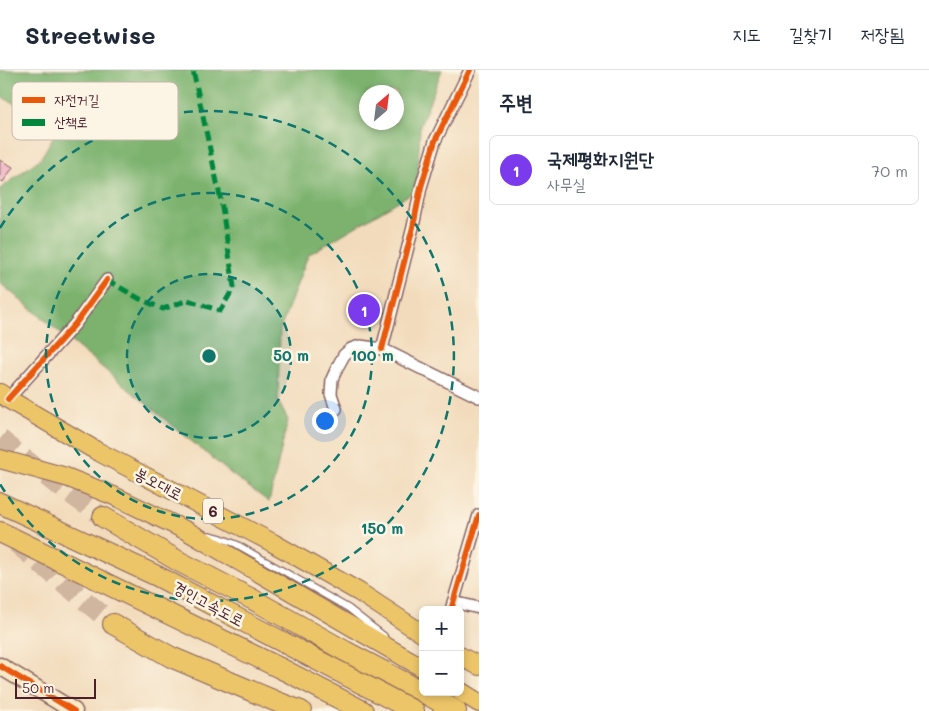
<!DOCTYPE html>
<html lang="ko">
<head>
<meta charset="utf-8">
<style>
  :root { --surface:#fff; --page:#f6f6f7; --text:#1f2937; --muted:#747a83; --line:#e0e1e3; --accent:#7c3aed }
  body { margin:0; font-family:Mali,"Poor Story",sans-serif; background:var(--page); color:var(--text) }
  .controls { position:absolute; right:15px; bottom:15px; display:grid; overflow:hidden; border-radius:8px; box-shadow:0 2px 8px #0003 }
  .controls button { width:45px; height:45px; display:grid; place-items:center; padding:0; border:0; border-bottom:1px solid var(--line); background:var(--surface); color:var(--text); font:25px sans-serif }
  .compass { position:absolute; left:359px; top:15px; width:45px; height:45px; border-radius:50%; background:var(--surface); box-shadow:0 2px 8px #0003; rotate:28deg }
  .scale { position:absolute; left:15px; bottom:12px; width:81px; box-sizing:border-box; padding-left:5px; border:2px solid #4a1f2b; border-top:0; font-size:14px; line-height:18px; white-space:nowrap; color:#4a1f2b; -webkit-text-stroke:4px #fcf5e5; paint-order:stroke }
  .you { position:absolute; left:324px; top:350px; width:18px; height:18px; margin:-12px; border:4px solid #fff; border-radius:50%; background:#1a73e8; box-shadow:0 0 0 8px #1a73e833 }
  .badge { display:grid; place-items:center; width:32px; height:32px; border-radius:50%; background:var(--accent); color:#fff; font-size:16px; font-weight:700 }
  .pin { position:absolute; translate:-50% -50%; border:2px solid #fff; box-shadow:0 1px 5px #0006 }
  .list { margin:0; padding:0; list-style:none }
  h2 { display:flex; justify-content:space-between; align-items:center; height:65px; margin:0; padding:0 20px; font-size:21px }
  h2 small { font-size:16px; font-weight:400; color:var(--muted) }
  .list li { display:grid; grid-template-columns:32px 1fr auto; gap:15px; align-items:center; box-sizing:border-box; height:70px; margin:0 10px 10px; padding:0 10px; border:1px solid var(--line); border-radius:8px }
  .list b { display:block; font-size:19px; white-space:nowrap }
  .list p { margin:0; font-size:16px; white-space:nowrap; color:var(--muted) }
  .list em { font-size:16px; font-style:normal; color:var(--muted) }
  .map { position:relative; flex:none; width:479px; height:641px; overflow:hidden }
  header { display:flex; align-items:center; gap:30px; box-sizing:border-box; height:70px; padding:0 25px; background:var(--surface); border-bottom:1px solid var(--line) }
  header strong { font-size:24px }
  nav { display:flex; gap:28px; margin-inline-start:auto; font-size:18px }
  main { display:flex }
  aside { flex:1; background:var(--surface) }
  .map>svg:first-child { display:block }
</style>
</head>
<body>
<header>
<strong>Streetwise</strong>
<nav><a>지도</a><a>길찾기</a><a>저장됨</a></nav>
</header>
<main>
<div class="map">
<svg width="479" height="641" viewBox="0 0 479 641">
  <rect width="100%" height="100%" fill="#fcf5e5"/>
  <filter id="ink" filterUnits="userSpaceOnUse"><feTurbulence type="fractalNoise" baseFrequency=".02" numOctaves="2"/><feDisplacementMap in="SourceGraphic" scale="10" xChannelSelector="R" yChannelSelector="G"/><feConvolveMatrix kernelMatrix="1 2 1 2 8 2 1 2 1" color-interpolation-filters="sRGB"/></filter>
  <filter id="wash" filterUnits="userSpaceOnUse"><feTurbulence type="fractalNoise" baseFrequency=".0096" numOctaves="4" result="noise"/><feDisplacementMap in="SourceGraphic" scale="20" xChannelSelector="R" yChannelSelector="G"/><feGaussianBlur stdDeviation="1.12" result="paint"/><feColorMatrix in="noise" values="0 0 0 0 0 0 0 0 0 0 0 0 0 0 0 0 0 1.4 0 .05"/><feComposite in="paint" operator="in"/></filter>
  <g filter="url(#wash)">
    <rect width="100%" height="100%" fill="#f2dbbc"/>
    <path fill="#7cb26e" stroke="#63684c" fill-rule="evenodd" d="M0,0H442L420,56L417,120L308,185L280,260L278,331L288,350L269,432L230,403L0,213V119L41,88L59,57L0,26ZM367,22H397V52H367Z"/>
    <g id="blocks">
      <path fill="#efaac1" d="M0,90L13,97L3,112L0,110Z"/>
    </g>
  </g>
  <g filter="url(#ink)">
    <use href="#blocks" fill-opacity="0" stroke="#85615e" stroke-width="1"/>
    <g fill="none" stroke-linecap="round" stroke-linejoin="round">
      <path stroke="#d0b59f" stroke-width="20" stroke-dasharray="20 10" stroke-linecap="butt" d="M0,369L56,414L103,447
        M16,473L113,554"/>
      <defs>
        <path id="lane" d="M209,465L221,468L236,474L348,538L384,566"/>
        <path id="street" d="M382,279L413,157L421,117L435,71L470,0
          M8,329L75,254L107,210
          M336,339L331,324L332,309L338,296L344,285L351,279L360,276L382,279L479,327
          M453,532L479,538
          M451,540L479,445"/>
        <path id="secondary" d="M0,596L74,641"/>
        <path id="primary" d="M0,323L8,329L95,380L273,473L359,522L423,564
          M0,389L66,407L114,426L187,461L423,598
          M460,586L479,596
          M460,621L479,633"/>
        <path id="highway" d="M0,433L157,506L414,641
          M103,447L180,492L252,529L345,581L423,622
          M0,462L286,601L363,641
          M113,554L171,587L275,631L301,641
          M423,622L456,641"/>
      </defs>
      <use href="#lane" stroke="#85615e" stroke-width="8"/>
      <use href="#street" stroke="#85615e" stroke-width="14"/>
      <use href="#secondary" stroke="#85615e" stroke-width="19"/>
      <use href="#primary" stroke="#85615e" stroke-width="20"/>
      <use href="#highway" stroke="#85615e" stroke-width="22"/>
      <use href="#lane" stroke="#fff" stroke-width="5.5"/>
      <use href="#street" stroke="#fff" stroke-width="11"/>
      <use href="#secondary" stroke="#f8e8c3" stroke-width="16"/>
      <use href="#primary" stroke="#edc569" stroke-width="18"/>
      <use href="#highway" stroke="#edc569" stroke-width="20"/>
      <path stroke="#00873e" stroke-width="5" stroke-dasharray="10 5" stroke-linecap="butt" d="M107,210L140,229L163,239L188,230L220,241L234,217L221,131L193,0"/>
      <defs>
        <path id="cycleway" d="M382,279L413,157L421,117L435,71L470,0
          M8,329L75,254L107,210
          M451,540L479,445
          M0,596L74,641"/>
      </defs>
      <use href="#cycleway" stroke="#fcf5e5" stroke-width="9"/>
      <use href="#cycleway" stroke="#e8590c" stroke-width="6"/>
    </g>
  </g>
  <circle cx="209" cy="286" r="82" fill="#0f766e" fill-opacity=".12"/>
  <g fill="none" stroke="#0f766e" stroke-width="2.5" stroke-dasharray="9 6">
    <circle cx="209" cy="286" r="82"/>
    <circle cx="209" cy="286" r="163"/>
    <path d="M0 158A245 245 0 1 1 0 414"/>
  </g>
  <g text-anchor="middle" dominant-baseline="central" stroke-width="5" stroke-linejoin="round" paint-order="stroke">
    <rect fill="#fcf5e5" stroke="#7f5f63" stroke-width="1" x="203" y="428.5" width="20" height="25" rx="4"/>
    <g font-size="15" font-weight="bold" fill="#4a1f2b">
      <text x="213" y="441">6</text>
    </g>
    <g font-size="16" fill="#4a1f2b" stroke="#fcf5e5">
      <text transform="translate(159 413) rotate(28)">봉오대로</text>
      <text transform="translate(209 533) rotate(28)">경인고속도로</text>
    </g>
  </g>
  <rect x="12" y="12" width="166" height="58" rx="8" fill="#fcf5e5" stroke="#c7b5ad" stroke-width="1"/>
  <rect x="22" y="27" width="23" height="6" fill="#e8590c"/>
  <rect x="22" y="49" width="23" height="7" fill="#00873e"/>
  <g font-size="14" fill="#4a1f2b">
    <text x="54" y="35">자전거길</text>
    <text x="54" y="57">산책로</text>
  </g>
  <circle cx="209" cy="286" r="8" fill="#0f766e" stroke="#fcf5e5" stroke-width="2.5"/>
  <g font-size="15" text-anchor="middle" font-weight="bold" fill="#0f766e" stroke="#fcf5e5" stroke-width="5" stroke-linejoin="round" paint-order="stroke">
    <text x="291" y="291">50 m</text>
    <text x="372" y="291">100 m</text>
    <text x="382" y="464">150 m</text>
  </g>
</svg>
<div class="controls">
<button>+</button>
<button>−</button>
</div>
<svg class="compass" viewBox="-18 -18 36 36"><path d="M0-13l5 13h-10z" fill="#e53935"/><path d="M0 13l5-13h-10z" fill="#747a83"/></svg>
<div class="scale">50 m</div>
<div class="you"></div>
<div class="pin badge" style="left:364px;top:240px">1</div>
</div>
<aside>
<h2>주변<small></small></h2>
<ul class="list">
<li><span class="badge">1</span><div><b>국제평화지원단</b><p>사무실</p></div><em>70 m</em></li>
</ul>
</aside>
</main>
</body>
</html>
